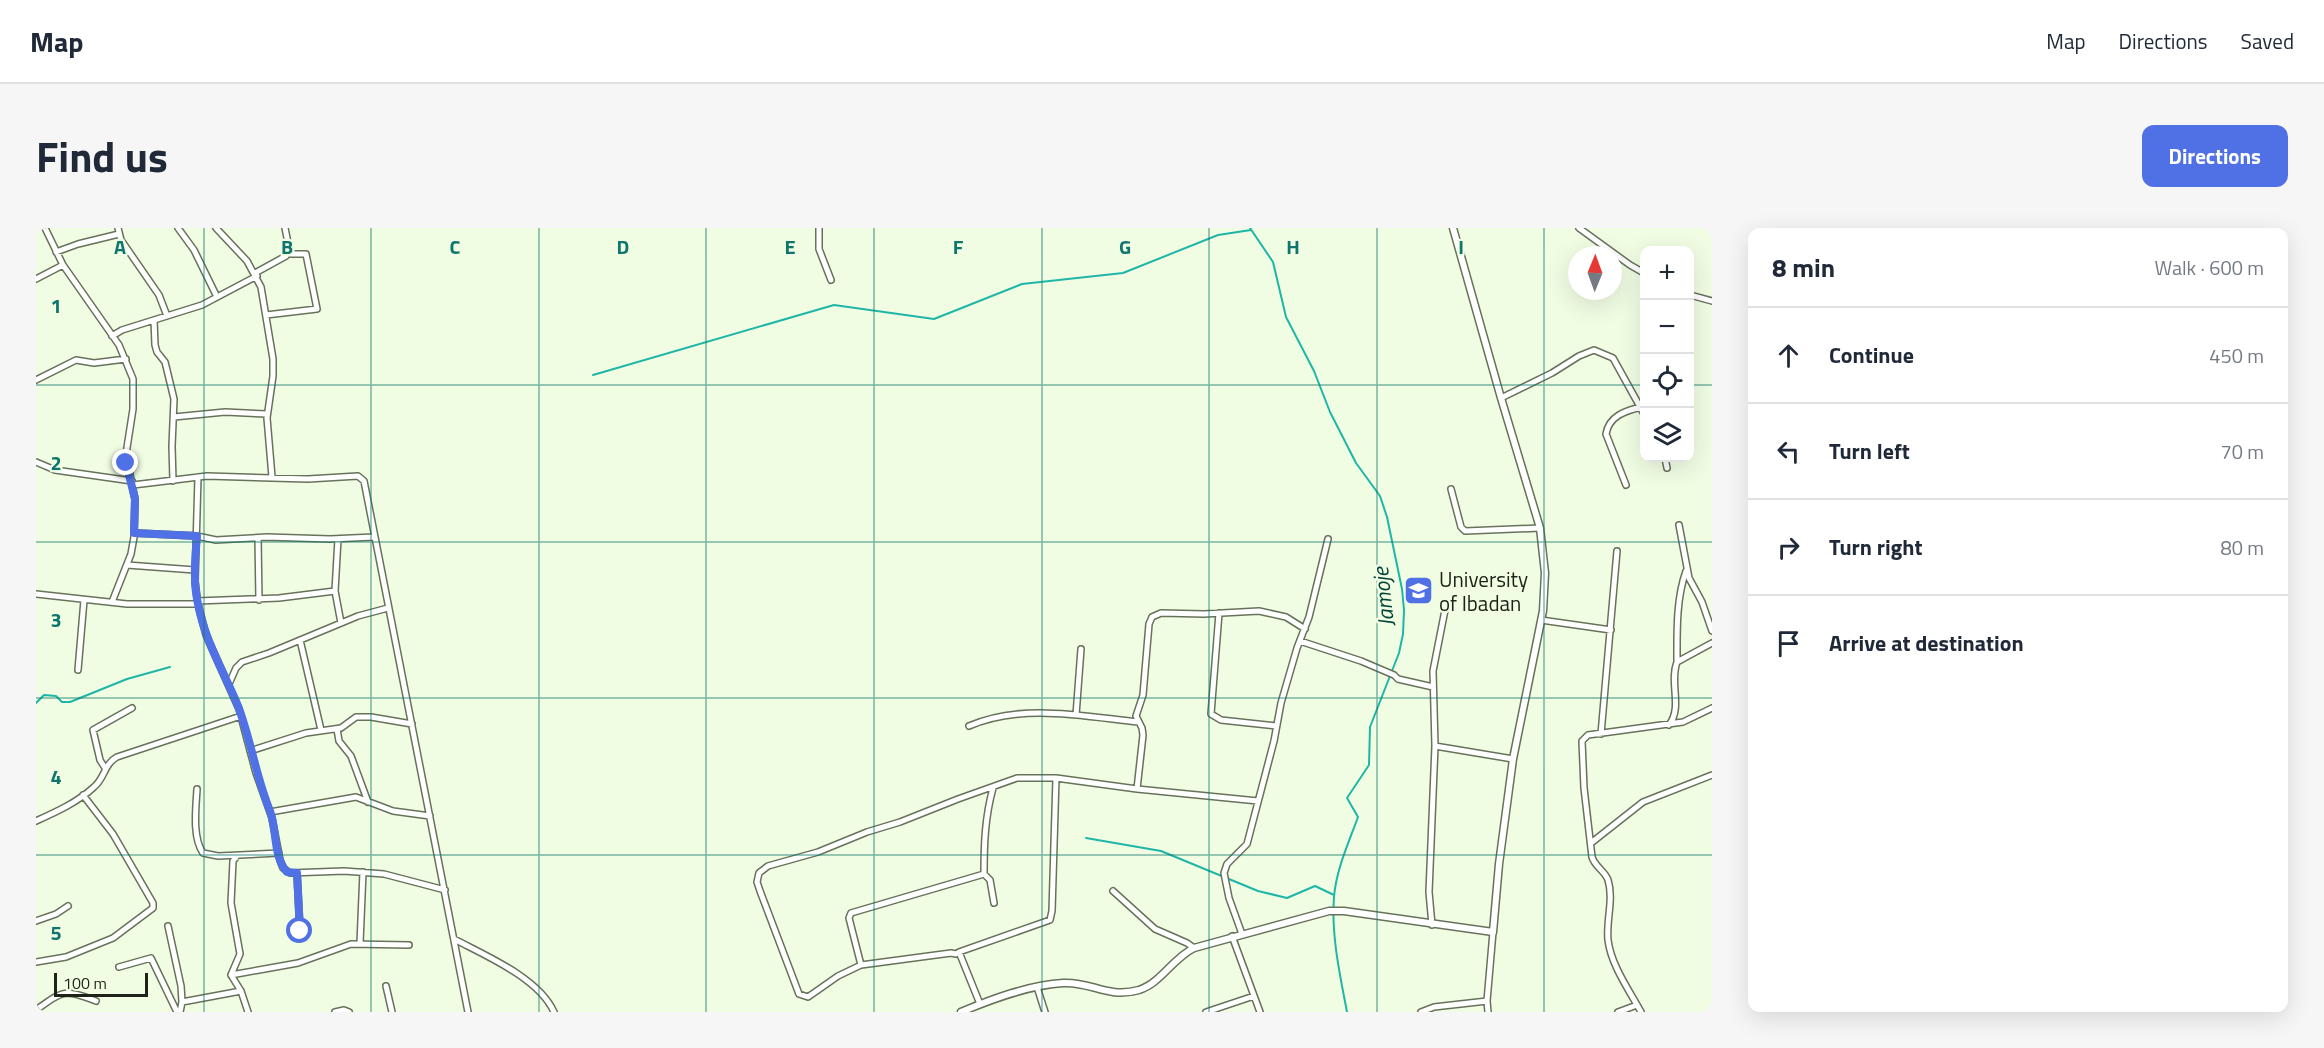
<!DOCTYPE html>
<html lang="en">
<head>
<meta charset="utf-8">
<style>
  :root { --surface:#fff; --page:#f6f6f7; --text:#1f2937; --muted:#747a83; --line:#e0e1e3; --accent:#4f71e5 }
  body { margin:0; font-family:"Titillium Web",sans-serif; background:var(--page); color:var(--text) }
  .controls { position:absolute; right:18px; top:18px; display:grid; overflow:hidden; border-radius:12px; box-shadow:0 6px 24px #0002 }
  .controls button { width:54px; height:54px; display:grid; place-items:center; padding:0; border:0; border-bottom:2px solid var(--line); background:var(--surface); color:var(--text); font:30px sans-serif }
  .compass { position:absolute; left:1532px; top:18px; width:54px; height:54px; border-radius:50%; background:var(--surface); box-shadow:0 6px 24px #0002; rotate:1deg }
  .scale { position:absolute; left:18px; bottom:15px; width:94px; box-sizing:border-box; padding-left:6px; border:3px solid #1e2219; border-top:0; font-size:16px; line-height:21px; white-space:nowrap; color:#1e2219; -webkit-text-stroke:4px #f1fde3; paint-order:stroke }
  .stop { position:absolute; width:18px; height:18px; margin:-14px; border:4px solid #4f71e5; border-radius:50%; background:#fff }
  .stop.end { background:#4f71e5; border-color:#fff; box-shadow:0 2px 6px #0008 }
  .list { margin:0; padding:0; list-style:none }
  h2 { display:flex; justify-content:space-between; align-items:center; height:78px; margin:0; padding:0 24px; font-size:26px }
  h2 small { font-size:20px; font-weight:400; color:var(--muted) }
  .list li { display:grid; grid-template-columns:39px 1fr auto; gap:18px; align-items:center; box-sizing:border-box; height:96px; padding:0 24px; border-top:2px solid var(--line) }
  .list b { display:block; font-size:22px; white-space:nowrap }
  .list em { font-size:20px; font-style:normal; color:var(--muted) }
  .icon { flex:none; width:33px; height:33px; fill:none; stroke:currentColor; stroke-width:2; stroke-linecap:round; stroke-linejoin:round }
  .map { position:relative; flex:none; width:1676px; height:784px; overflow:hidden; border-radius:12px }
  header { display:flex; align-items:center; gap:36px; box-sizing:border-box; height:84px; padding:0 30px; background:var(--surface); border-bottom:2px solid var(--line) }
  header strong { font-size:28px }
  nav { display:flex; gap:33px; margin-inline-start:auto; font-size:21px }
  .intro { display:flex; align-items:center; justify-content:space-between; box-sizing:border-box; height:144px; padding:0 36px }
  h1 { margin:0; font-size:42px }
  .button { padding:15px 27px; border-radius:12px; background:var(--accent); color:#fff; font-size:21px; font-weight:700 }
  main { display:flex; gap:36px; padding:0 36px }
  aside { flex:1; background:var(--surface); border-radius:12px; box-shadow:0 6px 24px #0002 }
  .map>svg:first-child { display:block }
</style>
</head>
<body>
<header>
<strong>Map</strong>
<nav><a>Map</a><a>Directions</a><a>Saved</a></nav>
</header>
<div class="intro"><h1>Find us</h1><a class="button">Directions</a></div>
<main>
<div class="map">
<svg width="1676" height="784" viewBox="0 0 1676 784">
  <rect width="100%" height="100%" fill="#f1fde3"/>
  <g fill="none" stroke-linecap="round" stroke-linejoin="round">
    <path stroke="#1fb6a7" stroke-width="2" d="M1214,0L1237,34L1250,89L1278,143L1294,184L1320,235L1344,268L1351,289L1366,361L1368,382L1367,406L1363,425L1334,499L1333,537L1311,570L1322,589C1313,614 1300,642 1298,669C1295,707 1304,747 1311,784
      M557,147L798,77L898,91L986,56L1087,45L1182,7L1215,2
      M0,475L8,467L20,468L26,474H34L91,451L134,439
      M1050,610L1125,623L1222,663L1251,670L1279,658L1298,667"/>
    <defs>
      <path id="minor" d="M9,0L27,37L83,117L97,151V181L90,226L99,271L98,309L95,326L76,374
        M82,0L85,12L123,67L131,88
        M142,0L158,22L181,69
        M180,0L211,33L225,59L237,131V148L231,190L236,249
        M783,0V21L795,52
        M1543,0L1594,37L1608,45
        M20,24L42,16L83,6
        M219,45L250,28L252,15L249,0
        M0,51L27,37
        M1654,67L1676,73
        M230,87L281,81L270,26H250
        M118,92L119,117L121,124L129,134L138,171L136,218L137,253
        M76,108L86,102L166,77L221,48
        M0,152L40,132L58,135L90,131
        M1465,170L1516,145L1543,128L1558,122L1577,130L1608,186
        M138,189L189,184L231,186
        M1629,230L1631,240
        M0,234L19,242L96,253
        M162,249L159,354L162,376L170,407L203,481L220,545L236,590L244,632L247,640L254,645L308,643L348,646L409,662
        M97,257L171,248L272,251L322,248L328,253L432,784
        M1590,257L1570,206C1573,188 1589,183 1605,179
        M1415,261L1425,299L1429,303L1504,300
        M1643,297L1653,350L1666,374L1676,403
        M98,305L161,308L180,312L231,309L294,311L338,309
        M222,310L223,372
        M302,311L299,363L305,395
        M91,337L159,342
        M0,366L91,376H162
        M161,373L243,370L299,363
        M1183,385L1175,486L1185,492L1240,498
        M1505,392L1575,402
        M264,412L285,502
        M1264,413L1325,433L1358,447L1362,451L1397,459
        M1641,434C1641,404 1640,371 1650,343
        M42,442L48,372
        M193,456L200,440L206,434L233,425L322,388L352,380
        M1040,487L1045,421
        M1633,497C1647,479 1633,455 1641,434L1676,415
        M933,498C986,475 1047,488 1102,494
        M301,501L303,513L315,528L332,574
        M1565,506L1581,323
        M1399,518L1477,531
        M214,523L270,505L305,500L320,489H335L376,496
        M69,540L64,532L57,502L96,480
        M161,561C160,580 156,609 167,625L182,628L243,625
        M1101,561L1107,507L1106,500L1100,488L1107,467L1113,396L1116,389L1125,385L1168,386L1223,383L1250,389L1269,401
        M234,584L320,569L357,583L394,588
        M0,593C20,584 42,574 58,559C69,550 68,536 81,529L205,488
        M1555,615L1607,574L1676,547
        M201,628L197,633L195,675L204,726L195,747L205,763L212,784
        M261,645L264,703
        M948,646C948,616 949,589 957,560
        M1077,663L1119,701L1151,715L1158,720
        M0,693L20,686L32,678
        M1396,697L1393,664L1399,518L1397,443L1410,377
        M132,698L145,758L146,774
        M1206,706L1193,670L1188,645L1191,636L1211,616L1238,513L1245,475L1261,420L1273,389L1292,311
        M1196,708L1224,784
        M418,711C450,728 503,750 518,784
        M324,715L327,644
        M923,724L1014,692L1016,683L1020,550
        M0,734L30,729L77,710L117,680V675L77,606L47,567
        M825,737L813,690L815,685L948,646L954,652L958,675
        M83,739L115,730L141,784
        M195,747L262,735L315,716L373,717
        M350,758L356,784
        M1001,759L1009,784
        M944,776L923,724L920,726L915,725L825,737L802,748L772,769L763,766L724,663L721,654L723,645L732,638L782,624L831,604L864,594L922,571L981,550H1020L1101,561L1222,573
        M0,782C28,762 28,761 60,773
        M144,784L146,774L205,763
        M299,784L308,782L313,784
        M1170,784L1218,768
        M1385,784L1398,779L1451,773
        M1452,784L1451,773L1457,704
        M1582,784L1601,777
        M1605,784C1593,762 1575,737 1572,712C1570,692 1578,671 1572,652C1569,643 1559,639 1556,629L1548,560L1546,513L1552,507L1647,494L1676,480"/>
      <path id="tertiary" d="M925,784C956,771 993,757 1027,755C1055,753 1071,771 1103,762C1125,755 1137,730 1158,720L1293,683H1308L1457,704L1463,636L1477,531L1507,383L1509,345L1504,300L1465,170L1417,0"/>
    </defs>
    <use href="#minor" stroke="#67725b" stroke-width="8"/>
    <use href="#tertiary" stroke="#67725b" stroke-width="9"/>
    <use href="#minor" stroke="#fff" stroke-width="5"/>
    <use href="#tertiary" stroke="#fff" stroke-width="6"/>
  </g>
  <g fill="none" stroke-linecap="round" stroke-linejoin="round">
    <path stroke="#4f71e5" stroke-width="8" d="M90,235L99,271L98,305L161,308C159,331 157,354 162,376C169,413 188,444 202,478C215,512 220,549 234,583C241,601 237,629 251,644L261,645L264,703"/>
  </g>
  <path fill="none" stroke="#0f766e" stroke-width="1.5" stroke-opacity="0.55" d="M168,0V784M335,0V784M503,0V784M670,0V784M838,0V784M1006,0V784M1173,0V784M1341,0V784M1508,0V784M0,157H1608M1654,157H1676M0,314H1676M0,470H1676M0,627H1676"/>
  <defs>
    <symbol id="university-square" viewBox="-11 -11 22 22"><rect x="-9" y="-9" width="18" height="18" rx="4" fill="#4f71e5" stroke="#f1fde3"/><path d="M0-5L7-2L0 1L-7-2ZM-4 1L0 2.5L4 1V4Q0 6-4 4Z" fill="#fff"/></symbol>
  </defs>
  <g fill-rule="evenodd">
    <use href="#university-square" x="1366" y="346" width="33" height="33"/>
  </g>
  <g text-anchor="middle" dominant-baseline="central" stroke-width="4.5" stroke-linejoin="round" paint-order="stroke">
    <g font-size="21" fill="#1e2219" stroke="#f1fde3" text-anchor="start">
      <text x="1403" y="351">University<tspan x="1403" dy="24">of Ibadan</tspan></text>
    </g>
    <g font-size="22" font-style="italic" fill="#03433c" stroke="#f1fde3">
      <text transform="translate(1347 369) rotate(-96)">Jamoje</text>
    </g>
  </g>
  <g font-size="20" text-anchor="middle" font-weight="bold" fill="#0f766e" stroke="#f1fde3" stroke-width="4.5" stroke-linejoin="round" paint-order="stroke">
    <text x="84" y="26">A</text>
    <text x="251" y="26">B</text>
    <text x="419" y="26">C</text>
    <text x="587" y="26">D</text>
    <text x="754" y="26">E</text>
    <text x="922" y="26">F</text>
    <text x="1089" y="26">G</text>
    <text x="1257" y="26">H</text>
    <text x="1425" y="26">I</text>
    <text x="20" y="85">1</text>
    <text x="20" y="242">2</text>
    <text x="20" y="399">3</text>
    <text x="20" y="556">4</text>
    <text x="20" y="712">5</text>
  </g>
</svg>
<div class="controls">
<button>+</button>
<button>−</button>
<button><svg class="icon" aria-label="locate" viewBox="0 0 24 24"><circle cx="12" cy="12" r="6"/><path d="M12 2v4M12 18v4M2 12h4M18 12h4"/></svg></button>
<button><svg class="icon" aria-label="layers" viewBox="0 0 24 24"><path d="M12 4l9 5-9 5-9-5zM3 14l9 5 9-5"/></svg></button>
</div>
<svg class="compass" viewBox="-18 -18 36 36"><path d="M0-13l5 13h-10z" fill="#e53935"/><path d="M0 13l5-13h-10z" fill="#747a83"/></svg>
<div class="scale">100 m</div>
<div class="stop" style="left:264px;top:703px"></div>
<div class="stop end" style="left:90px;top:235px"></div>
</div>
<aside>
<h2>8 min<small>Walk · 600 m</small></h2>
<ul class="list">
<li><svg class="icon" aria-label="ahead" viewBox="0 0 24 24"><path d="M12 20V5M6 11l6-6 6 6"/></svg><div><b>Continue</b></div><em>450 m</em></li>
<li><svg class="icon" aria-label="left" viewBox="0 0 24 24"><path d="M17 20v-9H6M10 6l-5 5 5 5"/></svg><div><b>Turn left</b></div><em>70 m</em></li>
<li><svg class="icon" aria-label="right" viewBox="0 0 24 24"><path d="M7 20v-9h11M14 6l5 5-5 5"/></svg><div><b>Turn right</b></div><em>80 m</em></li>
<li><svg class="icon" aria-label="arrive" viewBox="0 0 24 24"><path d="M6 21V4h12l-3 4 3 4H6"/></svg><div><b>Arrive at destination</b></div></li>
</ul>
</aside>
</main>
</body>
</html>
